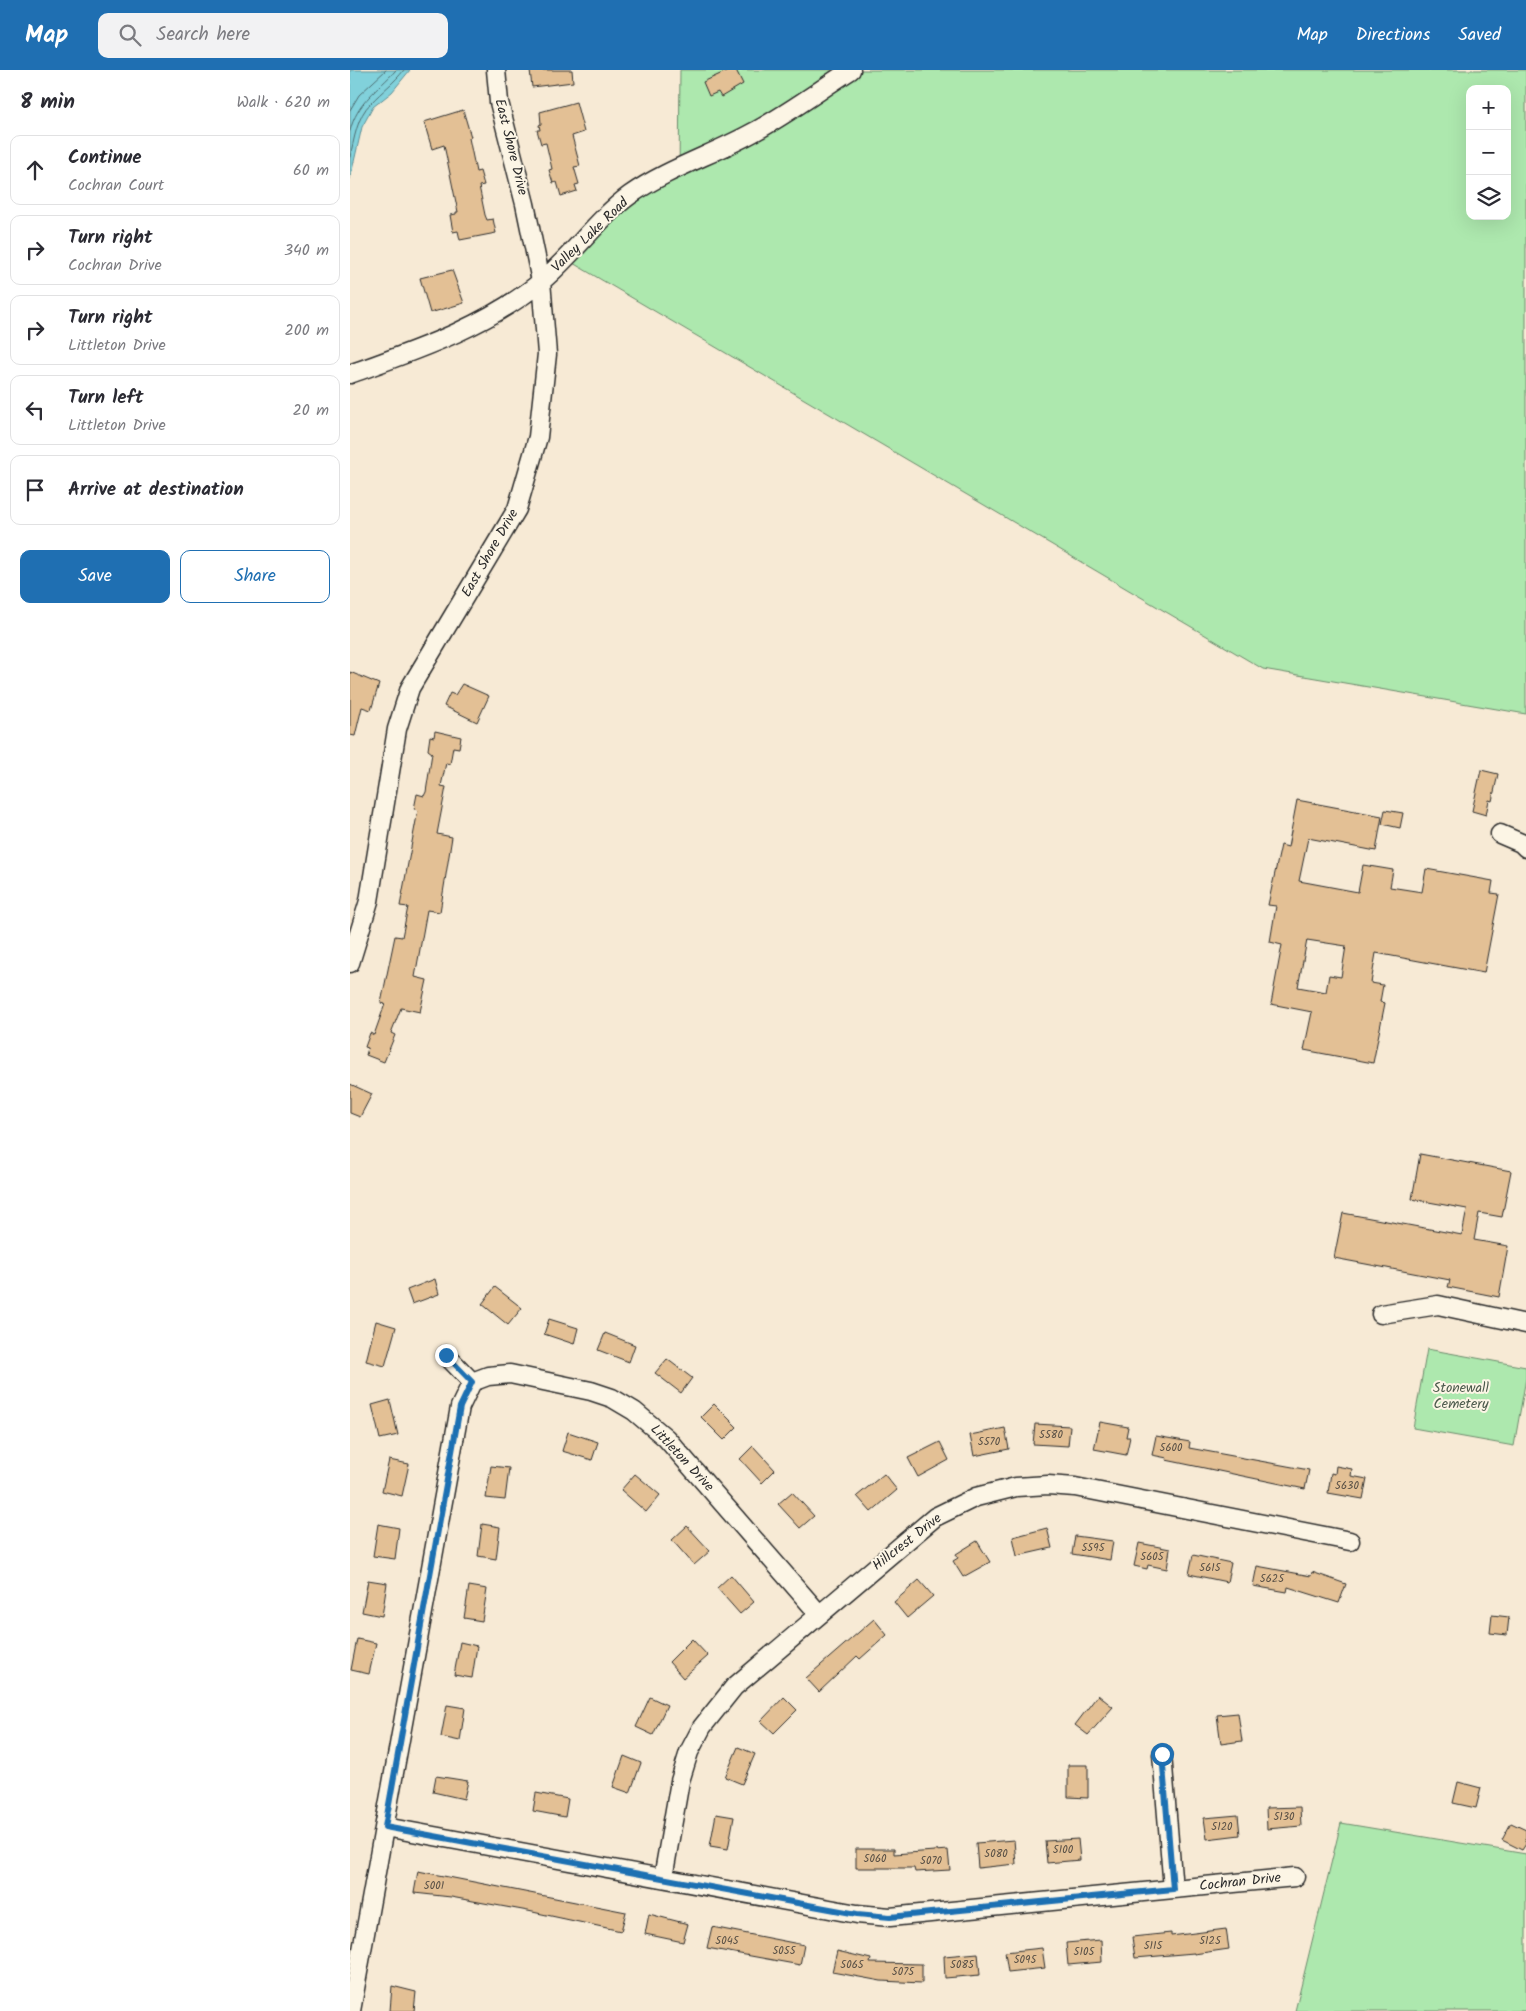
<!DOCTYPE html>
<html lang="en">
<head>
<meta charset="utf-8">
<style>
  :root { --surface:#fff; --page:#f2f2f3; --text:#2b2b33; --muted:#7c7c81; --line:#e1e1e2; --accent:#1f6fb2 }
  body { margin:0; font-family:Kalam,sans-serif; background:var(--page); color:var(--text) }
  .controls { position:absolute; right:15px; top:15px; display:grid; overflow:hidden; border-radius:10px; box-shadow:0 5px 20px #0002 }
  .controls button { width:45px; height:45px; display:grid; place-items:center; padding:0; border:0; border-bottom:1px solid var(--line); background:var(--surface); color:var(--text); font:25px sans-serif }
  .stop { position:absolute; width:15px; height:15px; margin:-11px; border:4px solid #1f6fb2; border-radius:50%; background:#fff }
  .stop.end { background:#1f6fb2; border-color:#fff; box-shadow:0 1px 5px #0008 }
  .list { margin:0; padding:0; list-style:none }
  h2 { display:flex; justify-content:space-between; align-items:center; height:65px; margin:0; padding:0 20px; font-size:21px }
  h2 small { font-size:16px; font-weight:400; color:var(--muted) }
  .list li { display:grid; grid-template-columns:32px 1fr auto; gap:15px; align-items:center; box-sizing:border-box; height:70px; margin:0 10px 10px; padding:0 10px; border:1px solid var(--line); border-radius:10px }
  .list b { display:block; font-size:19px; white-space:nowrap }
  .list p { margin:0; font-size:16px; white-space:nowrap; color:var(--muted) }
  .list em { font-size:16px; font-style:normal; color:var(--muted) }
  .actions { display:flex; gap:10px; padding:15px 20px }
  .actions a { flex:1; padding:11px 0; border:1px solid var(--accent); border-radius:10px; text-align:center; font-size:18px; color:var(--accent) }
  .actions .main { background:var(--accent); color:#fff }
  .icon { flex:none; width:28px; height:28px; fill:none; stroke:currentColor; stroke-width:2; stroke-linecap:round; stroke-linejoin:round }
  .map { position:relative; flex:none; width:1176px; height:1941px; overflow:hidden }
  header { display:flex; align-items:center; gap:30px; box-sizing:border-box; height:70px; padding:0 25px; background:var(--accent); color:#fff }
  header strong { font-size:24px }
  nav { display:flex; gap:28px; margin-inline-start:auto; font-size:18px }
  .search { width:350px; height:45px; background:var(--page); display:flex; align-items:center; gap:12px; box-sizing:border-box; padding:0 18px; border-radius:10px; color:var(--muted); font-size:19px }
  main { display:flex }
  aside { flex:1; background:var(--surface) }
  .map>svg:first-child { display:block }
</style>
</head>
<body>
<header>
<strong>Map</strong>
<div class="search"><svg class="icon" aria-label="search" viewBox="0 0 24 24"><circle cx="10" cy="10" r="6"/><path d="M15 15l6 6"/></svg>Search here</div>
<nav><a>Map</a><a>Directions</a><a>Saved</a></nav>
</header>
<main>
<aside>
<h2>8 min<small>Walk · 620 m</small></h2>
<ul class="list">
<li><svg class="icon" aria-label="ahead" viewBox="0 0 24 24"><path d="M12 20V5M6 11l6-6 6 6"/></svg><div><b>Continue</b><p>Cochran Court</p></div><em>60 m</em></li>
<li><svg class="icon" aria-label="right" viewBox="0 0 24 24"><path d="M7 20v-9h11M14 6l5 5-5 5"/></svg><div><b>Turn right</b><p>Cochran Drive</p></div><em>340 m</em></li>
<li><svg class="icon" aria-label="right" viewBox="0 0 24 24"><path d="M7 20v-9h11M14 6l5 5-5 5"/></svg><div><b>Turn right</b><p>Littleton Drive</p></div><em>200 m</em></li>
<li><svg class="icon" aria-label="left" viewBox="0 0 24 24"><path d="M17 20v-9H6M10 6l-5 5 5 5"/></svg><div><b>Turn left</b><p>Littleton Drive</p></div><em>20 m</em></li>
<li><svg class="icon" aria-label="arrive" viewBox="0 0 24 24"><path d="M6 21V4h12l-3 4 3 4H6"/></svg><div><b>Arrive at destination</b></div></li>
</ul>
<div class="actions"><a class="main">Save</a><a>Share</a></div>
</aside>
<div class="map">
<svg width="1176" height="1941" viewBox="0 0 1176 1941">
  <rect width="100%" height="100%" fill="#f7ead5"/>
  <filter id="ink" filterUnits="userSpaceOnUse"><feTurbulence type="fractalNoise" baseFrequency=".02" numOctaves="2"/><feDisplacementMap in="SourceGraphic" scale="10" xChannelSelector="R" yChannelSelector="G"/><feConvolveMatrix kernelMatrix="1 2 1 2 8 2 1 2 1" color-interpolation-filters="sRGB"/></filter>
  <g filter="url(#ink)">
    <path fill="#ade8ae" stroke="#6c8a6c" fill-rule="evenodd" d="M330,0H1176V644L913,599L216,189L245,149L329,104ZM1120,19H1157V146H1120Z
      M1077,1279L1176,1297V1308L1164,1376L1063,1358Z
      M991,1753L1176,1784V1941H945Z"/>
    <path fill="#81d1db" stroke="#5f8f95" d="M0,0H60L42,22L23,37L12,57L0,109Z"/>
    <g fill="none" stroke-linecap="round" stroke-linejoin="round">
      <path stroke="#4d6d71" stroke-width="1" d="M0,40L9,25L36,0
        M0,61C7,32 28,20 46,0
        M0,87C4,70 7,46 21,33C32,21 44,13 54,0"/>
    </g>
    <path fill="#e3c095" stroke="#2b2b2b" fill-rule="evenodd" d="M180,0H222L223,12L182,17Z
      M379,0H386L393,14L371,27L368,22L359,26L353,12Z
      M226,32L234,62L222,66L230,96L224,97L229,114L225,115L227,121L211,126L207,112L203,113L199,100L202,99L196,73L191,74L187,60H190L189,55L191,54L190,42Z
      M113,40L121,67L119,68L126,102L130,101L134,115L129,116L135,145L137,150L143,149L146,163L110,170L108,161L103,162L100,145L106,144V142H108L94,75L82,79L74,52Z
      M102,200L114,233L80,243L70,208Z
      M0,602L29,614L21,640L12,637L5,666L0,665Z
      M112,614L139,626L127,652L94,636L100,623L105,625Z
      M85,661L111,667L109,678L103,677L100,694L96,693L91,716L96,717L87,764L102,767L90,842L77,840L65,907L77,910L70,942L51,938L41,963L45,965L34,992L16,985L18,978L15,977L20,963L24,965L35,934L31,933L45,866L52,867L58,837L50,836L68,740L64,739L67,724L74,726L76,722L82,683L78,680L80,666L84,667Z
      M1131,700L1148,704L1142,731L1139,730L1136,745L1122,741Z
      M947,730L1032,746L1026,781L958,768L949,811L1008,822L1013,795L1043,800L1040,817L1072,822L1076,799L1143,811L1141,823L1149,824L1134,903L1026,883L1021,913L1033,915L1030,932L1035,933L1023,993L954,980L962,942L921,934L932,875L920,872L926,836L918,835L931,775L938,777ZM957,870L996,876L991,907L979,905L976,922L948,917Z
      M1035,740L1053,743L1050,758L1032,754Z
      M0,1014L22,1024L10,1047L0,1043Z
      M1070,1084L1161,1101L1152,1147L1129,1143L1124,1170L1158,1176L1149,1227L1098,1217L1100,1210L984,1188L993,1143L1112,1165L1117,1139L1062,1129Z
      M85,1209L89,1224L62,1234L57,1220Z
      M145,1217L172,1238L158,1255L132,1234Z
      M199,1249L228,1258L224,1274L194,1264Z
      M26,1251L46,1257L35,1296L16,1291Z
      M255,1263L285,1275L279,1292L248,1280Z
      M317,1289L342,1308L331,1323L305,1303Z
      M40,1330L48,1365L30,1369L22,1335Z
      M364,1334L387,1357L374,1370L351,1347Z
      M750,1352L778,1357L776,1367H780L776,1385L744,1379Z
      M685,1354L720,1356L718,1376L683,1374Z
      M655,1358L659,1379L624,1386L620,1365Z
      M218,1362L248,1372L242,1390L212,1381Z
      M806,1366L840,1372L839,1378L959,1400L955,1419L816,1390L817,1388L802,1385Z
      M590,1372L599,1390L568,1407L558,1388Z
      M403,1376L425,1400L412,1413L390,1389Z
      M39,1390L59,1394L52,1426L32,1421Z
      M141,1396L159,1398L155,1430L136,1428Z
      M986,1396L1002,1399L1001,1406L1017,1409L1013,1429L978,1423L981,1403L985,1404Z
      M285,1404L310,1425L296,1442L271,1420Z
      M534,1404L547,1420L521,1442L507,1426Z
      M442,1422L464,1446L450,1458L428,1434Z
      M28,1454L49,1458L45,1489L23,1486Z
      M132,1454L150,1457L146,1489L128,1486Z
      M337,1456L360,1481L344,1495L322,1470Z
      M697,1458L702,1478L667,1486L663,1467Z
      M725,1466L763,1471L760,1490L722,1484Z
      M627,1471L640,1492L613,1507L603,1491L608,1488L606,1484Z
      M789,1473L820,1479L817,1499L798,1495L797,1499L784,1496Z
      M843,1485L881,1493L877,1512L839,1504Z
      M907,1496L961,1506L962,1502L996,1514L989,1533L938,1517L937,1522L903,1516Z
      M381,1505L404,1532L390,1544L367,1518Z
      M18,1510L37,1513L32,1546L12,1542Z
      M569,1510L583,1526L557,1548L544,1532Z
      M119,1516L137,1519L132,1551L114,1548Z
      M1142,1545L1159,1547L1157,1565L1140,1563Z
      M524,1549L537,1565L510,1589L507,1586L469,1622L456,1608Z
      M7,1569L26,1573L19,1604L1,1600Z
      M342,1569L358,1586L333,1608L319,1592Z
      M110,1572L127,1576L122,1608L104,1605Z
      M748,1625L763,1637L738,1665L725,1655Z
      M300,1627L317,1635L303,1665L286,1657Z
      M434,1627L447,1640L424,1663L411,1651Z
      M97,1635L115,1638L110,1671L91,1667Z
      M888,1643L892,1671L871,1674L867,1645Z
      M388,1677L405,1684L392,1714L375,1707Z
      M274,1686L291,1693L280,1723L263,1717Z
      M718,1695H738V1728L718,1727Z
      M86,1706L118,1711L114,1729L83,1722Z
      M1108,1712L1131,1718L1126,1738L1103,1733Z
      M186,1723L218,1729L215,1747L183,1741Z
      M950,1737L951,1756L917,1759L916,1738Z
      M366,1744L384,1747L378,1779L360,1776Z
      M888,1745L890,1765L857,1769L854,1748Z
      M1161,1753L1176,1760V1774L1172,1780L1152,1770Z
      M728,1769L730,1790L697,1793L695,1771Z
      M664,1770L666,1794L628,1798L626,1773Z
      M506,1779H544V1784L598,1780L600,1800L565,1802L564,1798H506Z
      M68,1801L276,1842L271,1861L178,1841L101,1827L64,1823Z
      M299,1844L338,1854L333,1872L295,1864Z
      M362,1857L454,1875L450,1895L357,1878Z
      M876,1859L879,1879L844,1884V1883L785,1888L782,1867L821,1863V1866Z
      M751,1870L752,1892L718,1895L716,1873Z
      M692,1878L695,1898L658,1902L655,1882Z
      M487,1881L521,1889L520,1893L572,1894V1913L531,1911L482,1902Z
      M628,1883L630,1905L595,1908L594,1886Z
      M42,1916L66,1922L64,1941H40Z"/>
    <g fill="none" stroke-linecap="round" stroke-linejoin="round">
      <defs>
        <path id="minor" d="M0,304C67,280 138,256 193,210C224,184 247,149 280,125C317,99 362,85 402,63C436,45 468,21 501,0
          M1150,764L1171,773L1176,778
          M0,893L19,831L47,659L60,618L167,439L188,367L197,284L191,211L175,134L149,32L146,0
          M1031,1244L1088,1235L1176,1254
          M96,1285L122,1312
          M812,1684L823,1819
          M35,1757L507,1844L540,1847L945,1807
          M313,1808L330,1711L339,1682L352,1657L384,1617L585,1447L626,1427L666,1417L698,1415L725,1417L1000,1471
          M1,1941L110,1337L122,1312L138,1306L160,1304L241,1321L262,1328L284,1341L316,1368L469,1544"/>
      </defs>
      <use href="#minor" stroke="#2b2b2b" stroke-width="21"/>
      <use href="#minor" stroke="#fcf5e5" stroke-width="18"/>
    </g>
  </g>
  <g fill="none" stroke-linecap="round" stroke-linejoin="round" filter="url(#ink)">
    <path stroke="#1f6fb2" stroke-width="6" d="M96,1285L122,1312L110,1337L35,1757L507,1844L540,1847L823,1819L812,1684"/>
  </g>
  <g text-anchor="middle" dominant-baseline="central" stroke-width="4" stroke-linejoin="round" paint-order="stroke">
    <g font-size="11" fill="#595046">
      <text x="701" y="1365">5580</text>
      <text x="639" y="1372">5570</text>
      <text x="821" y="1378">5600</text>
      <text x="997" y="1416">5630</text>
      <text x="743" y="1478">5595</text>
      <text x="802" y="1487">5605</text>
      <text x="860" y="1498">5615</text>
      <text x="922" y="1509">5625</text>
      <text x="934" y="1747">5130</text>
      <text x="872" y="1757">5120</text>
      <text x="713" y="1780">5100</text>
      <text x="646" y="1784">5080</text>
      <text x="525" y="1789">5060</text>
      <text x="581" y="1791">5070</text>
      <text x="84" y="1816">5001</text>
      <text x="377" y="1871">5045</text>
      <text x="860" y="1871">5125</text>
      <text x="803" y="1876">5115</text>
      <text x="434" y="1881">5055</text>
      <text x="734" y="1882">5105</text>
      <text x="675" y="1890">5095</text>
      <text x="502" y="1895">5065</text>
      <text x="612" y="1895">5085</text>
      <text x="553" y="1902">5075</text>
    </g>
    <g font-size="14" fill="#2b2b2b" stroke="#fcf5e5">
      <text transform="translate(161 77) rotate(76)">East Shore Drive</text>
      <text transform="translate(240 165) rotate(-44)">Valley Lake Road</text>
      <text transform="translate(140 483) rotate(-60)">East Shore Drive</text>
      <text transform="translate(332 1388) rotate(47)">Littleton Drive</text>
      <text transform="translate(557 1472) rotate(-38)">Hillcrest Drive</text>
      <text transform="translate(890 1812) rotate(-6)">Cochran Drive</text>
    </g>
    <g font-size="14" fill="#4c5a4c" stroke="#fcf5e5">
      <text x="1111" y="1318">Stonewall<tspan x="1111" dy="16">Cemetery</tspan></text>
    </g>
  </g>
</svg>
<div class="controls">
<button>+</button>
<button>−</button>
<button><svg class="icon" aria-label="layers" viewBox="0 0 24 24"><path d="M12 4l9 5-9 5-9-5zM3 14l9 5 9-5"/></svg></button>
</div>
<div class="stop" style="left:812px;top:1684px"></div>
<div class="stop end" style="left:96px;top:1285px"></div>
</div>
</main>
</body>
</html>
